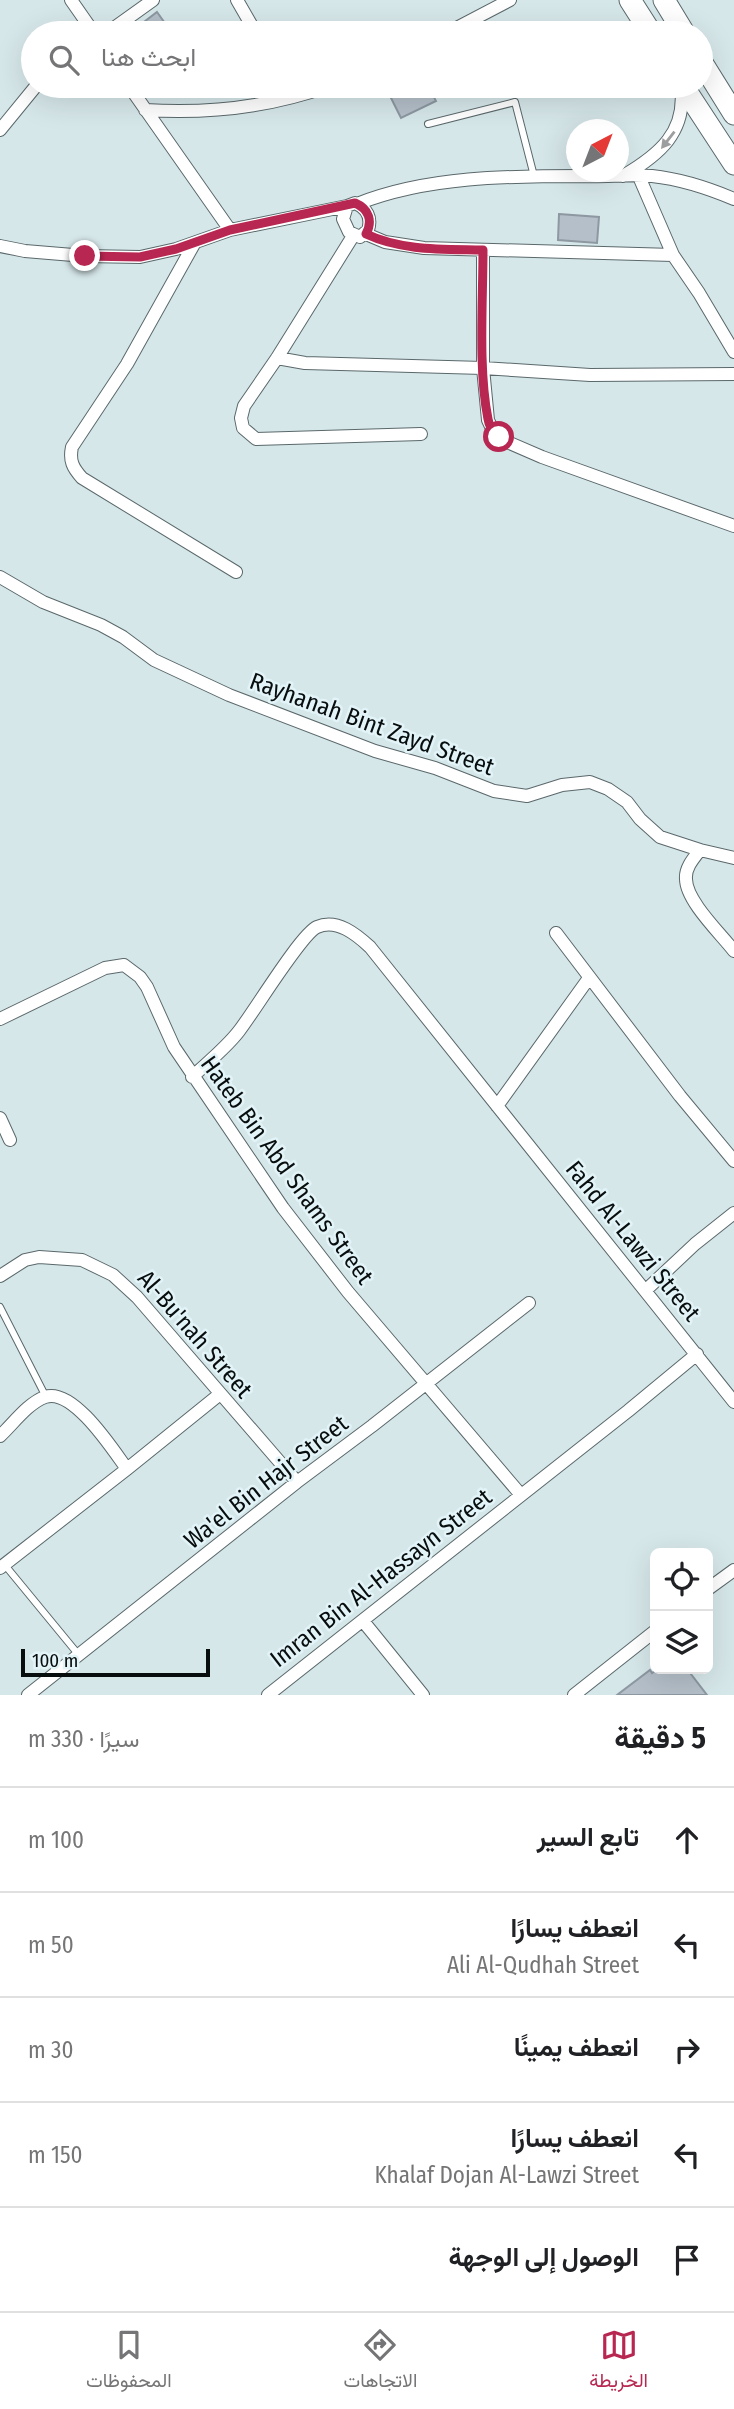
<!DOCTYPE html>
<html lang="ar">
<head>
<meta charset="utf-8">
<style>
  :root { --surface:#fff; --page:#f2f2f2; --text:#202124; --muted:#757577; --line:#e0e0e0; --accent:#b82751 }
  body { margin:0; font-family:"Fira Sans Condensed",Vazirmatn,sans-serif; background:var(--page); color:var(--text); direction:rtl }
  .controls { position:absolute; right:21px; bottom:21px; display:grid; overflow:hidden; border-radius:10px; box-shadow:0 7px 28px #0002 }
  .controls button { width:63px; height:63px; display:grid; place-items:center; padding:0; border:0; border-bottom:2px solid var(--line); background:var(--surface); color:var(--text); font:35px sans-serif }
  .compass { position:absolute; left:566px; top:119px; width:63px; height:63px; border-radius:50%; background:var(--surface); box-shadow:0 7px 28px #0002; rotate:42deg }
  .scale { position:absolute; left:21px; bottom:18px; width:189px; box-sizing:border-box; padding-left:7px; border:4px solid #080d0e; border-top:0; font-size:19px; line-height:24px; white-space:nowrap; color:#080d0e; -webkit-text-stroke:5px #e3f4f8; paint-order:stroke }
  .stop { position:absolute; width:21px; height:21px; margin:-16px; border:5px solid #b82751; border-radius:50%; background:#fff }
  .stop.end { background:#b82751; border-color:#fff; box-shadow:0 2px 7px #0008 }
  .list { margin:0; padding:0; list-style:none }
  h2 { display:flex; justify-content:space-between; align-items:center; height:91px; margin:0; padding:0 28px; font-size:30px }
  h2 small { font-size:23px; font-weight:400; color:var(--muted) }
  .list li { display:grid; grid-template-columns:46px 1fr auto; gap:21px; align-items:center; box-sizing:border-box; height:105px; padding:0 28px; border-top:2px solid var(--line) }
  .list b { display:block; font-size:26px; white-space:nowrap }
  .list p { margin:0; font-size:23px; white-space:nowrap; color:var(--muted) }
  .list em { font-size:23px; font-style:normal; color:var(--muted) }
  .icon { flex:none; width:38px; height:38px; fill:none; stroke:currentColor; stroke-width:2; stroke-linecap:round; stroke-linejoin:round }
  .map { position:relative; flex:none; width:734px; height:1695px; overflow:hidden; direction:ltr }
  .search { position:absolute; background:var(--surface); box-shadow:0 7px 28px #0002; left:21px; right:21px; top:21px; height:77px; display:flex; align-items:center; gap:18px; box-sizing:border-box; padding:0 24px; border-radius:38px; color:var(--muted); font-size:26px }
  .sheet { height:616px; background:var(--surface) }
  nav { display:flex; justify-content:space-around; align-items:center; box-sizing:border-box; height:98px; border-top:2px solid var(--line); background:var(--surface); font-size:19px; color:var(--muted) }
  nav a { display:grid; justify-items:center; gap:4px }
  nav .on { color:var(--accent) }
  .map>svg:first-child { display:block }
</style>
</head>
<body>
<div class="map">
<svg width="734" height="1695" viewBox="0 0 734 1695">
  <rect width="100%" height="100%" fill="#d6e7ea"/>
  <path fill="#b4bfc9" stroke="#8d98a1" stroke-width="2" d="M157,12L167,26L158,33H152L144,22Z
    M385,86H428L436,101L401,118Z
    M559,214L599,217L597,243L558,240Z
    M658,1669H687L707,1695H617L650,1670L652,1673Z"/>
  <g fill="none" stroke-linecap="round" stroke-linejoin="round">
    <defs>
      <path id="service" d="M428,124L515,102L534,176
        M0,1307L46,1397
        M4,1564L78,1654"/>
      <path id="minor" d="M71,0L94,33
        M237,0L256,33
        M107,33L153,0
        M447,33L510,0
        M129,86L230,230
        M145,110C207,114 270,107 329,86
        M0,130L36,86
        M637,172L673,255
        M623,176C659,155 687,132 681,87
        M355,203C367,208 372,218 368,230L360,237L349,232L343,219L347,206Z
        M357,204C427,176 509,176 583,176C606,177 630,174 652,176C680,179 708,188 734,199
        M366,234L385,242L424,248L673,255L699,293L734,352
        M353,236L277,358L244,406L241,418L243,428L256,439L421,434
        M194,244L127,364L72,447C69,461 73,468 82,478L236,572
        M0,246L25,251L85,256L140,257L176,249L230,230L347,206
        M483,250V368L488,420L494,433L505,441L542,457L734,526
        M277,358L305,363L483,368L590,375L734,374
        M0,577L43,602L101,625L123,637L154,660L229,695L375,751L435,768L494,791L527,796L562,785L590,782L608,789L627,802L640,819L660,837L700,850L734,858
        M700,850C693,859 685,868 686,879C686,901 721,934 734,951
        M556,933L680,1096L734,1161
        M0,1019L105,968L124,965L140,977L147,987L174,1047L283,1208L348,1292L521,1495
        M192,1077C208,1062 226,1048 239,1031C254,1012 301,934 317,927C337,918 357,935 370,947L734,1402
        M497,1106L589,978
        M0,1118L10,1140
        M0,1276L25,1260L39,1257L82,1260L113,1275L137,1297L297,1482
        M646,1290L695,1244L734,1213
        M0,1436C13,1424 28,1403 45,1397C73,1387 113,1450 127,1469
        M0,1568L127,1469L220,1394
        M708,1589L734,1570
        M363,1621L423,1695
        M28,1695L297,1482L372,1426L529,1303
        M268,1695L628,1411L697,1354
        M574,1695L655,1631"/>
      <path id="trunk" d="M630,0L651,33
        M664,0L684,33
        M701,61L734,114
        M683,86L734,164"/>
    </defs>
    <use href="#service" stroke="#5a686b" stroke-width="8"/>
    <use href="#minor" stroke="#5a686b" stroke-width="14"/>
    <use href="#trunk" stroke="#5a686b" stroke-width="23"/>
    <use href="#service" stroke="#fff" stroke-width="6"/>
    <use href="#minor" stroke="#fff" stroke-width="12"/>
    <use href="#trunk" stroke="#fff" stroke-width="21"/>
  </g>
  <defs><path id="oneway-solid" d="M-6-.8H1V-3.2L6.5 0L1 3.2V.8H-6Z" transform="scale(1.75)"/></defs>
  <use fill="#9c9e9f" href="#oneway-solid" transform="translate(668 140) rotate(128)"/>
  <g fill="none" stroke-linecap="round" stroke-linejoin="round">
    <path stroke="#b82751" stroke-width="9" d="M85,256L140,257L176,249L230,230L355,203C369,209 373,221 366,234C402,251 443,249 483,250C483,302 478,369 488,419C489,426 493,432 499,437"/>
  </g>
  <g text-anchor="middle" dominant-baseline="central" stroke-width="5" stroke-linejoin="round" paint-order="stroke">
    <g font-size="24" fill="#080d0e" stroke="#e3f4f8">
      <text transform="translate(372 724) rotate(20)">Rayhanah Bint Zayd Street</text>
      <text transform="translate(287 1170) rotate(54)">Hateb Bin Abd Shams Street</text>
      <text transform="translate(633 1241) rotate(51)">Fahd Al-Lawzi Street</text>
      <text transform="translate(195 1334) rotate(49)">Al-Bu'nah Street</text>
      <text transform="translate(266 1482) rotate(-38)">Wa'el Bin Hajr Street</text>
      <text transform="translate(381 1578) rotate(-38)">Imran Bin Al-Hassayn Street</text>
    </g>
  </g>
</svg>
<div class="controls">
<button><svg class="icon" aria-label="locate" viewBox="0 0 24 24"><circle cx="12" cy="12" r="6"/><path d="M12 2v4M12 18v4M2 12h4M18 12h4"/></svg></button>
<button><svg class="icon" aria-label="layers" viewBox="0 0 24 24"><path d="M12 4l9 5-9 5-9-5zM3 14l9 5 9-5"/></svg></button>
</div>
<svg class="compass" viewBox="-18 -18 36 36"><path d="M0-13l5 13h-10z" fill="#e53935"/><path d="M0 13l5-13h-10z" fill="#757577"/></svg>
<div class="scale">100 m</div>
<div class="stop" style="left:499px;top:437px"></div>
<div class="stop end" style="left:85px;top:256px"></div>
<div class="search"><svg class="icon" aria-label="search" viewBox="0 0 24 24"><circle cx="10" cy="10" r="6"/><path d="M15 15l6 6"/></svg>ابحث هنا</div>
</div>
<section class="sheet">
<h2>5 دقيقة<small>سيرًا · 330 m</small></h2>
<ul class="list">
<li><svg class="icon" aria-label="ahead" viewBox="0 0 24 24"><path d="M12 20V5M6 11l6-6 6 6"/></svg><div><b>تابع السير</b></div><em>100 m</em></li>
<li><svg class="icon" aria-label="left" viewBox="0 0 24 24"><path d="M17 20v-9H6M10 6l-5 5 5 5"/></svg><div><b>انعطف يسارًا</b><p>Ali Al-Qudhah Street</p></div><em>50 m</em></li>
<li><svg class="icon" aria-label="right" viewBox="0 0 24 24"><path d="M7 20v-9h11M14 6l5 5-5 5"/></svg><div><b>انعطف يمينًا</b></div><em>30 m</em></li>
<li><svg class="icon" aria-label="left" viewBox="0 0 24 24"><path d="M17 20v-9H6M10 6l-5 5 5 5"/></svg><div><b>انعطف يسارًا</b><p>Khalaf Dojan Al-Lawzi Street</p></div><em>150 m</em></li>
<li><svg class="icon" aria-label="arrive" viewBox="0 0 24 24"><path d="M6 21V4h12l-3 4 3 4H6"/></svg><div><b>الوصول إلى الوجهة</b></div></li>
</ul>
</section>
<nav>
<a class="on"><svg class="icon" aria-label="map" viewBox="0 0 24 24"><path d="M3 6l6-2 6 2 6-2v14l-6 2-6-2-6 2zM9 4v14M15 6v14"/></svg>الخريطة</a>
<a><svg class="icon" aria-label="directions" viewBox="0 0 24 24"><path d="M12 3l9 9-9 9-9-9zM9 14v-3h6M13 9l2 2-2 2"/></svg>الاتجاهات</a>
<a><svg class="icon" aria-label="saved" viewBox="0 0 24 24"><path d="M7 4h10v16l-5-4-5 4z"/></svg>المحفوظات</a>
</nav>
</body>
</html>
